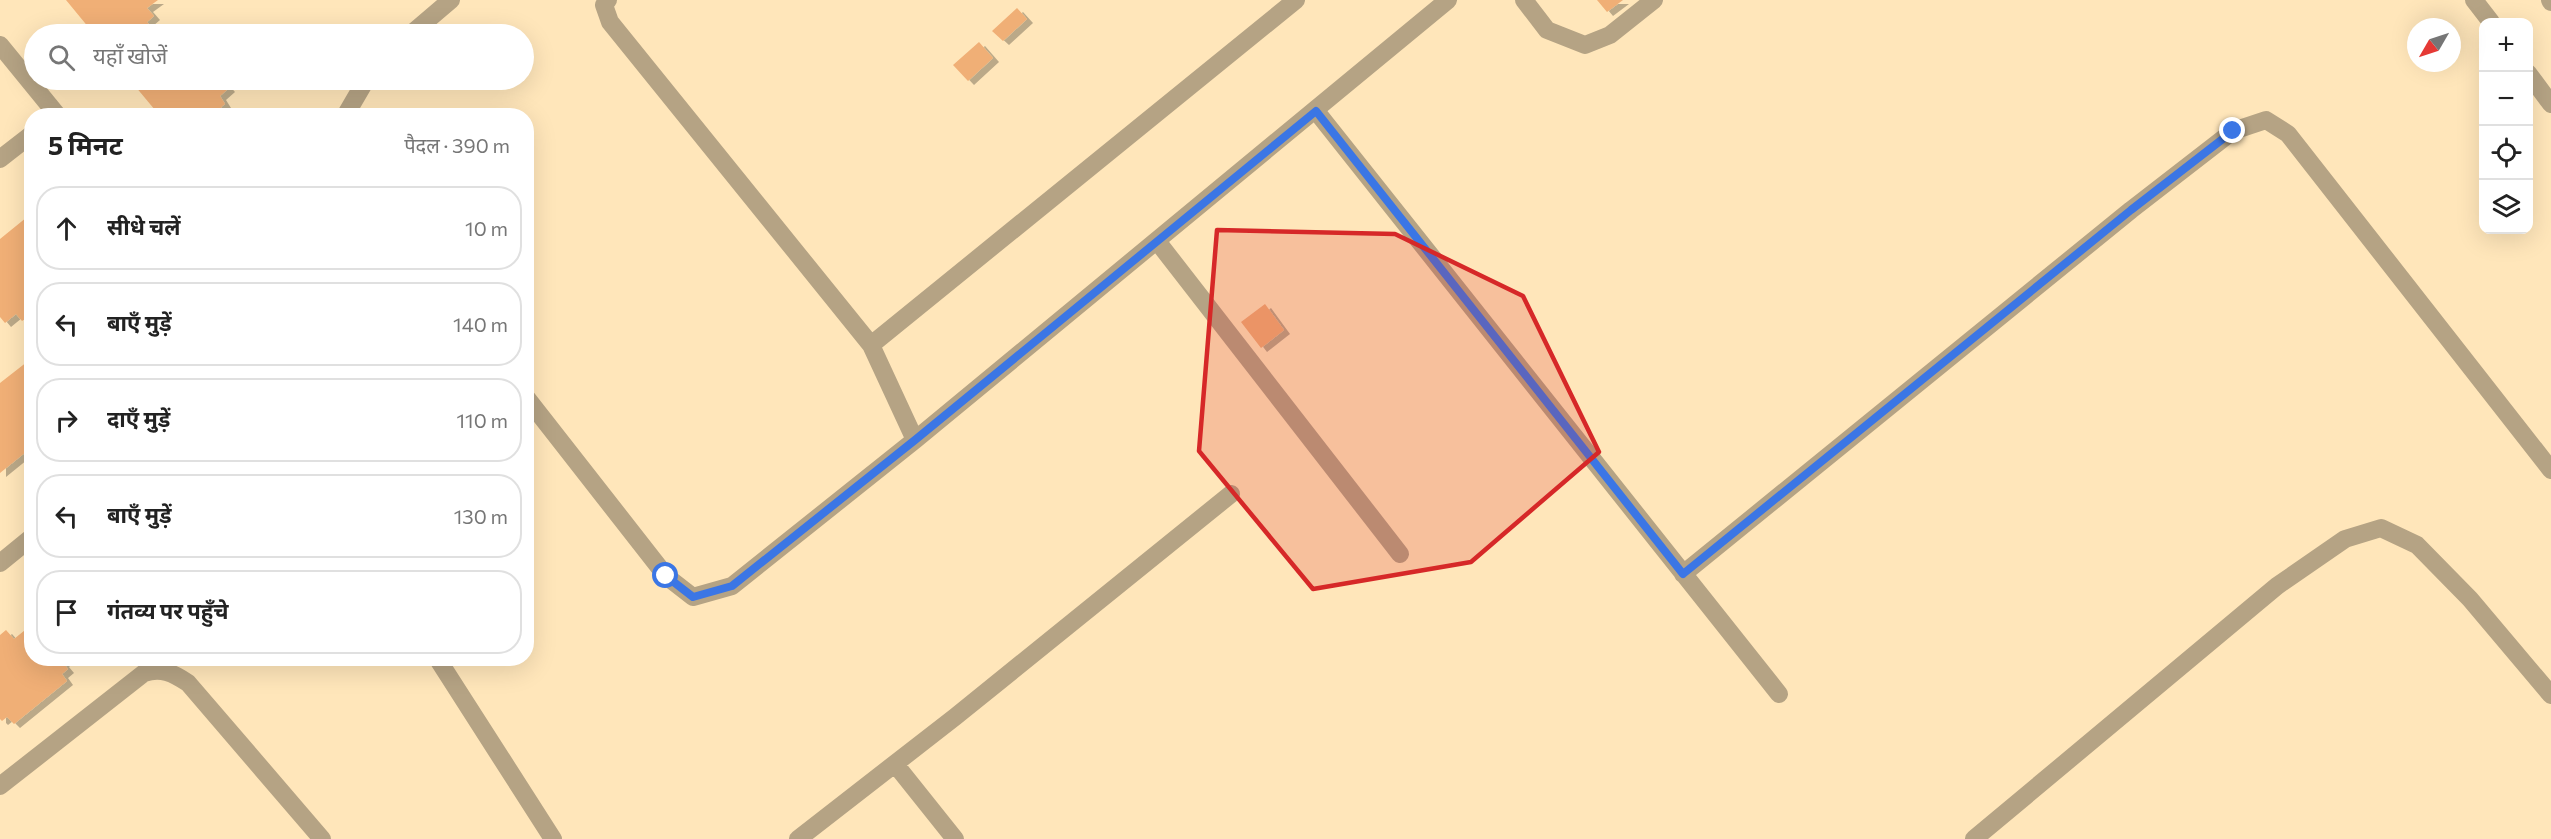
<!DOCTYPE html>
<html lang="hi">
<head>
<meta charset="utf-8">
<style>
  :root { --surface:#fff; --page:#f6f6f6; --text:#222; --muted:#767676; --line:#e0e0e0 }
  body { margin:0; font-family:Commissioner,"Noto Sans Devanagari",sans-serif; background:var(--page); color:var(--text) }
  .controls { position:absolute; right:18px; top:18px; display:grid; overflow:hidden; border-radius:12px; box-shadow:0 6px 24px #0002 }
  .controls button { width:54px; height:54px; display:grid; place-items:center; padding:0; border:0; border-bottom:2px solid var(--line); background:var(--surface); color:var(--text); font:30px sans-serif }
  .compass { position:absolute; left:2407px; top:18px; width:54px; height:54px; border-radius:50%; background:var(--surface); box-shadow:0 6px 24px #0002; rotate:231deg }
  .stop { position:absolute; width:18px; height:18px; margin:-14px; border:4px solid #3b76e5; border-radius:50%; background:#fff }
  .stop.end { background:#3b76e5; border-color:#fff; box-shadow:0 2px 6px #0008 }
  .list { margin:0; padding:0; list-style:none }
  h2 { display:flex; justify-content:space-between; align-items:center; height:78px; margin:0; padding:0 24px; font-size:26px }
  h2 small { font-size:20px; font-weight:400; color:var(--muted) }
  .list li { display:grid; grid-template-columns:39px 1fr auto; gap:18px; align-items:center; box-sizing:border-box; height:84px; margin:0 12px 12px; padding:0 12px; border:2px solid var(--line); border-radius:24px }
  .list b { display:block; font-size:22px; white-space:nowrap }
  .list em { font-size:20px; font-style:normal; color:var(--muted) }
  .icon { flex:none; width:33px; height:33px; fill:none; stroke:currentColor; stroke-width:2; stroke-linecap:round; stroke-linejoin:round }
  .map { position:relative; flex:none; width:2551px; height:839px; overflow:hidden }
  .search { position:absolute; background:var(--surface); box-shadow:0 6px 24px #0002; left:24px; top:24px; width:510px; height:66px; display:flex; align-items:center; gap:15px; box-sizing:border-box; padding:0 21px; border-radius:33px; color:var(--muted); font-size:22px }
  .panel { position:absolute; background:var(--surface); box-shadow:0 6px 24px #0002; left:24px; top:108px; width:510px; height:558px; border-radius:24px }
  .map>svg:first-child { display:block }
</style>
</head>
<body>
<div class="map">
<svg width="2551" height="839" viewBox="0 0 2551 839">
  <defs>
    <filter id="shadow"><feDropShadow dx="6" dy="4" stdDeviation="0" flood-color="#0004"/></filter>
  </defs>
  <rect width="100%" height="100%" fill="#ffe6ba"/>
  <path fill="#f0af76" filter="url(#shadow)" d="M66,0H158L147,8L154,16L147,22L158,34H94Z
    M1597,0H1623L1607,12Z
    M1017,8L1027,19L1003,41L992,31Z
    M979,42L993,58L968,81L953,65Z
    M130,80H222L229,88L220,96L225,104L221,107L227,116H160Z
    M32,213V314L22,321L16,314L5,323L0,317V239Z
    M1265,304L1284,330L1261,348L1241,322Z
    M32,358V447L0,473V383Z
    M32,621V658H68L63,663L68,669L62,674L67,681L14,724L7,717L2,721L0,719V635L6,630L14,639L30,626L28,624Z"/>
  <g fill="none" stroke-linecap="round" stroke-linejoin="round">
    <path stroke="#b5a384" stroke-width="18" d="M608,0L604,5L610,22L871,345L915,440
      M1524,0L1547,30L1585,45L1610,35L1654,0
      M2474,0L2491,22
      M2550,0L2551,2
      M411,34L451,0
      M0,45L58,116
      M2528,73L2551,104
      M1316,111L1779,694
      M345,116L366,80
      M0,159L32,134
      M1157,241L1400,554
      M871,345L1296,0
      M526,397L666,576L693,597L732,586L915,440L1448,0
      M0,563L32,537
      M1683,574L2131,210L2233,131L2266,120L2288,134L2551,470
      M437,658L553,839
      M895,764L955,839
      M0,786L144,673C161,667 173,673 188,683L322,839
      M798,839L955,717L1231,494
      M1974,839L2277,586L2345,539L2381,528L2417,545L2470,599L2551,695"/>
  </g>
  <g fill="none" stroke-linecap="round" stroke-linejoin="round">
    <path stroke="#3b76e5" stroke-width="8" d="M666,576L693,597L732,586L915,440L1316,111L1683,574L2131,210L2233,131"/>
  </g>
  <path fill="#d62828" fill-opacity="0.2" stroke="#d62828" stroke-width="4.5" stroke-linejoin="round" d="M1217,230L1395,234L1523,296L1599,452L1471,562L1313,589L1199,451Z"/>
</svg>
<div class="controls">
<button>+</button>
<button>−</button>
<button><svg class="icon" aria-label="locate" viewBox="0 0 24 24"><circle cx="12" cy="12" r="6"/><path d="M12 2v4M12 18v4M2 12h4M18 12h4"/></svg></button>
<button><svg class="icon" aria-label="layers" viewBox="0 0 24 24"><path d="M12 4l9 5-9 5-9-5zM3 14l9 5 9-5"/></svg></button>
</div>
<svg class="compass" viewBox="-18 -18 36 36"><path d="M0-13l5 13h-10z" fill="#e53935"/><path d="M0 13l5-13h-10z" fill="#767676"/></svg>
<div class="stop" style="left:666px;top:576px"></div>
<div class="stop end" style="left:2233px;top:131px"></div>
<div class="search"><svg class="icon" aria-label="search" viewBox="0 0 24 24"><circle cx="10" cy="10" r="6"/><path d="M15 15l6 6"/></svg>यहाँ खोजें</div>
<section class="panel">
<h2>5 मिनट<small>पैदल · 390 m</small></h2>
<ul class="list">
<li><svg class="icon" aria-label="ahead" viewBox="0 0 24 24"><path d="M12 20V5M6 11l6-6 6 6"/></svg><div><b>सीधे चलें</b></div><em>10 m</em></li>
<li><svg class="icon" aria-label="left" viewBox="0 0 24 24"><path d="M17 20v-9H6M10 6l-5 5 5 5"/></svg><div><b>बाएँ मुड़ें</b></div><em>140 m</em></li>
<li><svg class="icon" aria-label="right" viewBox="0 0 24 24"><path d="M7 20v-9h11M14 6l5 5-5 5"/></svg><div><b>दाएँ मुड़ें</b></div><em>110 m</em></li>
<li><svg class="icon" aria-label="left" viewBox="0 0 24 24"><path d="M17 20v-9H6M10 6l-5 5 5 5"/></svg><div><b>बाएँ मुड़ें</b></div><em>130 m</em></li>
<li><svg class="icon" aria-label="arrive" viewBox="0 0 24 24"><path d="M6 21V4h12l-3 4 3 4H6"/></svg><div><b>गंतव्य पर पहुँचे</b></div></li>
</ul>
</section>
</div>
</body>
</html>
